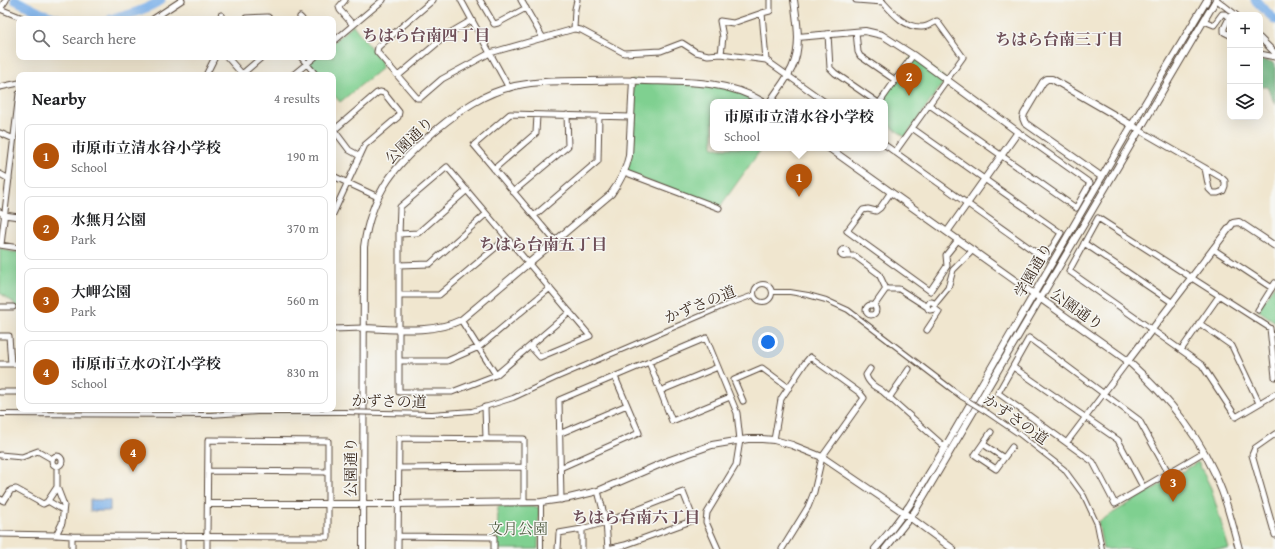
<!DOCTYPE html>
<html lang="en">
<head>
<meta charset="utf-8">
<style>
  :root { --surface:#fff; --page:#f2f2f2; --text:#202124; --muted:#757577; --line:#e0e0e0; --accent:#b45309 }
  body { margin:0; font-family:"Gentium Book Plus","Noto Serif JP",serif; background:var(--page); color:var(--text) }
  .controls { position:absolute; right:12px; top:12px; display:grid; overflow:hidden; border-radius:8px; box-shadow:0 4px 16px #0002 }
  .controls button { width:36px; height:36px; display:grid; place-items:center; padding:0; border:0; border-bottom:1px solid var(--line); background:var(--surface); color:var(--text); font:20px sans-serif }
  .you { position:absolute; left:768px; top:342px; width:14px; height:14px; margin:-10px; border:3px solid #fff; border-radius:50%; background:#1a73e8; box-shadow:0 0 0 6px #1a73e833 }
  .badge { display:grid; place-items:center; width:26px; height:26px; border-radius:50%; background:var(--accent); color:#fff; font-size:13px; font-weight:700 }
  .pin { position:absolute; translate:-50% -33px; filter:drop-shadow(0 1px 2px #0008) }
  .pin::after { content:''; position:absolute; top:21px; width:14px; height:12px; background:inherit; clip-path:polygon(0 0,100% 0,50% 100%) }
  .popup { position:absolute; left:710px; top:99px; width:178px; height:52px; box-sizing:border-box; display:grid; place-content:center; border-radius:8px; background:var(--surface); filter:drop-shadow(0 1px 3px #0005); font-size:13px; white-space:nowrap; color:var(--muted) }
  .popup b { font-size:15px; color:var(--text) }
  .popup::after { content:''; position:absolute; left:50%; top:100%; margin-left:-8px; border:8px solid transparent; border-top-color:var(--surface) }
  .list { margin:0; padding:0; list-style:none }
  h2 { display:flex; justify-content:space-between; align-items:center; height:52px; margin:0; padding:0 16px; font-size:17px }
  h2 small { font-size:13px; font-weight:400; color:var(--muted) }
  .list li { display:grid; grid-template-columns:26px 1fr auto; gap:12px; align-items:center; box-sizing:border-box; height:64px; margin:0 8px 8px; padding:0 8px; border:1px solid var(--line); border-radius:8px }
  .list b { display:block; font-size:15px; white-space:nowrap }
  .list p { margin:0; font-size:13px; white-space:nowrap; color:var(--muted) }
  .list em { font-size:13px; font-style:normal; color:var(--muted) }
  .icon { flex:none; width:22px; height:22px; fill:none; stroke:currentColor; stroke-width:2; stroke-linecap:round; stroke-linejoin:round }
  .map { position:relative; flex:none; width:1275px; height:549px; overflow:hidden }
  .search { position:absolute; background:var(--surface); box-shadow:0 4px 16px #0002; left:16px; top:16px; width:320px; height:44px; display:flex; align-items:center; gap:10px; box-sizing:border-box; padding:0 14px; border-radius:8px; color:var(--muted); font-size:15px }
  .panel { position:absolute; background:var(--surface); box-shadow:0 4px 16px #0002; left:16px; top:72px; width:320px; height:340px; border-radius:8px }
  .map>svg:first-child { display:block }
</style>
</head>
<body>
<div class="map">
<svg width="1275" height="549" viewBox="0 0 1275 549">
  <rect width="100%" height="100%" fill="#f6f6f2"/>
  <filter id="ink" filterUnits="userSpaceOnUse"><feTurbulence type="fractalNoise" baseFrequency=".025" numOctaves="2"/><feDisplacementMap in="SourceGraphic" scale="8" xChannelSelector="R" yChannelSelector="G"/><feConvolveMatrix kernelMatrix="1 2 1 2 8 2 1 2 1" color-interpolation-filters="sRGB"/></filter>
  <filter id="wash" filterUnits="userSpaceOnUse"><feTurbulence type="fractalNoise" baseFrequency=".012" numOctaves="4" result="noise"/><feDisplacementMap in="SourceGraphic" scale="16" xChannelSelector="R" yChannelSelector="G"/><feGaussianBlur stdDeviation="0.9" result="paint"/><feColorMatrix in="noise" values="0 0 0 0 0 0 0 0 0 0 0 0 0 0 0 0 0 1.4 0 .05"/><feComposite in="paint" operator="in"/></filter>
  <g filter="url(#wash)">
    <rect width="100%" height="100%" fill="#f0e6cf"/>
    <path fill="#7fd090" stroke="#5d7d57" d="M353,25L381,61L382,68L340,102L333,94V75H317L307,63L314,57H333V42Z
      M913,55L946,79L905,137L885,122V102H880Z
      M633,80L726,87L763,102H713V148H762L719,208L624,172L629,156Z
      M0,248L12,252H19V307H15L14,303L0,293Z
      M1275,283V322L1258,310Z
      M1198,462L1211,488L1229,549H1103L1098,522Z
      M498,506L539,507L538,549H497Z"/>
    <path fill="#67b27a" stroke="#516e4c" d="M1260,60L1272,62L1275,64V105L1267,87H1260Z"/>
    <path fill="#7cb0e9" stroke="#5c6d84" d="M90,500H110V511H90Z"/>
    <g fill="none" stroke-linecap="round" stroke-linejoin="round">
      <path stroke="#7cb0e9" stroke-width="9" d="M15,0L41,13L60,19
        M1255,0L1275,20
        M111,19C129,15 146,10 161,0"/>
    </g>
  </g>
  <g filter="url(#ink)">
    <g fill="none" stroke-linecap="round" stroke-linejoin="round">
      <defs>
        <path id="pedestrian" d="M754 293a9 9 0 1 1 18 0a9 9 0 1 1-18 0Z
          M772,292H790L808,295L826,300L848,310L962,397
          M383,413L432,414L472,411L513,398L558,377L726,305L754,295
          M988,413L1019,434L1064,469L1084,496L1097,524L1102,549
          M0,414L210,415L257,412H344
          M541,502V549"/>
        <path id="minor" d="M345,0L339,7L340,10L353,25
          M433,0L378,47L377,52L417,98H420L442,79L490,53L574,29L581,30L624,53L661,51L682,43L696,52L708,55L721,54L766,60L825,102
          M461,0L509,88
          M480,0L494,24L498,23L526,8
          M521,0L543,38
          M856,0L883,2
          M881,0C892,12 904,28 922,27C927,27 933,23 937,21L963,57L895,152
          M1217,0L1236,15
          M0,9L25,19
          M0,9L6,0
          M762,13L766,60
          M300,17L302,19
          M153,19L182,0
          M220,19L221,15
          M246,19V18L268,17L270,19
          M1204,21L1214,25L1222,14H1225L1229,18L1224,28V32L1230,35
          M574,29L575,9L577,0
          M856,32L858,52L860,56L895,80
          M828,34L830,68L835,73L877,102
          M1260,38L1275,53
          M333,42L383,0
          M721,54L723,37L720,21L733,23L762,13L770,11V0
          M1260,54L1275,57
          M227,57L243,75
          M301,57L316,75
          M206,75L215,57
          M241,75L262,57
          M293,75L315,57
          M398,76L448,34L472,20
          M0,87L19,83
          M880,102L913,55
          M928,104L1076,208L1090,183L1018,132
          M334,130L349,150L360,156
          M1139,130L1205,168L1222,178L1225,181V186L1223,191L1218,193H1213L1209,189L1205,168
          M333,131L377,93L380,92L384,93L399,112L398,117L365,145L333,214
          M0,133L14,139
          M885,145L1045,259L1061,233L912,128
          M494,169L536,133L537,115
          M624,172L719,208
          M0,174L9,179
          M333,176L378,197
          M513,192L568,146L567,115
          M891,192L880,208L876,211L868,209L863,210L847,231L930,291L947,266L946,255L958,240
          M0,212L4,215L19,217
          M534,216L598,161L599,116
          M399,234L418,233L467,190
          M555,241L474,145L510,114L631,117
          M1084,243L1173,303
          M0,245L19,248
          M1,245L19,94
          M1213,249L1272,288
          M840.5 253a3.5 3.5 0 1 1 7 0a3.5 3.5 0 1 1-7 0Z
          M846,256H855L879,274L886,289H899L927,307
          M399,265L430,264L486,214
          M399,295H439L507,238
          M935,304L932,302H929L927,305L928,309L930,310L935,309V304L948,288L953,270L973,250
          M866 310a5 5 0 1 1 10 0a5 5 0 1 1-10 0Z
          M874,306L886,289
          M0,307H13
          M1258,310L1275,283
          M461,320L496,375
          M1199,323L1232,346L1259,403
          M333,329L363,328
          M927,330L939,312L935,309
          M0,336H9L11,364
          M530,346L540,357L590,336L447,167L400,207L399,234V392H452L496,375L570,312
          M1181,350L1219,296
          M399,361H447L479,347L550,288
          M649,362L672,421L730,397
          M0,364H16L19,366
          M1013,367L1118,440L1143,487
          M870,369L866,375C868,383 875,387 882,391L945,447
          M1275,377L1270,328L1098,218L1069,271L1202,365L1236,417L1275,394
          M660,391L718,367
          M0,392H19
          M889,398L909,369
          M743,401L734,380L762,368L789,388
          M485,407L486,439
          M991,432L975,455L996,469L1012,447
          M559,434L627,405
          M1275,434L1255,448L1252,455L1275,535
          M774,440L781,399L805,363L810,357L860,393L864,398L822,457L814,492L808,507L782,549
          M1067,442L1128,361
          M983,444L1004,458
          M0,455L22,457L38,451L52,459
          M52 461a5 5 0 1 1 10 0a5 5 0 1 1-10 0Z
          M399,468L524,467
          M560,468L639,433L615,377
          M208,471L328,472
          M1168,472L1139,420L1029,338L998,393L1093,462L1115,504L1204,452
          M598,491L606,522L608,549
          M0,499L4,501L11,490L16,489L43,504L47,502L57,487
          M561,500L559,400L706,338L737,413L740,440L736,465L707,513L706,522L718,549
          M48,501L63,510
          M0,534L56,535L72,536L328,537V441L208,440L207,536V549
          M56,535L62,523L64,505L57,487V466
          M398,536L494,537V549
          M72,549V536
          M183,549V536
          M398,549L399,438L524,439V502
          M558,549L559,533L582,529L606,522L683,492L694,520L625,545L608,549
          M582,549V529"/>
        <path id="tertiary" d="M798,37L865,31L882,35L913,55L1018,132L947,232
          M770,102C777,91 786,80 792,68C802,47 797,22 794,0
          M829,148L1128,361C1169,398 1203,439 1222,491C1229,510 1234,530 1239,549
          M1102,177L1025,123L1023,118L1024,114L1043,82L1047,79H1052L1135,127
          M363,328C395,329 432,334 461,320L611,194C620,182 626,170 629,156L633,80
          M1128,361L1233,223L1239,222L1275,246
          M208,504H398L541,502L569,498L598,491L670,460L712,445L748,439H762L774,440L792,445L822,457L900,510L953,549
          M363,549L364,247C371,192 396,164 436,130C460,110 484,93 515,86C537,81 559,81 581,81C603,81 624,80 645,81C685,82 728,80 763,102
          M875,549L891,530L909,506L944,449L1132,125L1207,0
          M885,549L915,511L1216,0"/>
      </defs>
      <use href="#pedestrian" stroke="#564639" stroke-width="6"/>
      <use href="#minor" stroke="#564639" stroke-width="7"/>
      <use href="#tertiary" stroke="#564639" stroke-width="8"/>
      <use href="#pedestrian" stroke="#fff" stroke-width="4"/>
      <use href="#minor" stroke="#fff" stroke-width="5"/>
      <use href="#tertiary" stroke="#fff" stroke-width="6"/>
      <defs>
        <path id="pedestrian-bridge" d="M962,397L988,413
          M344,412L383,413"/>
      </defs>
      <use href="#pedestrian-bridge" stroke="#564639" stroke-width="6" stroke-linecap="butt"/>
      <use href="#pedestrian-bridge" stroke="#fff" stroke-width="4"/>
    </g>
  </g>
  <g text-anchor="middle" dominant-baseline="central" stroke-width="3" stroke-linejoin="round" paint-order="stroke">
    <g font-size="15" fill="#3b2a1e" stroke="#f6f6f2">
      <text transform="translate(409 140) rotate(-44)">公園通り</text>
      <text transform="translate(1033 270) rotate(-60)">学園通り</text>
      <text transform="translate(700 304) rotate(-22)">かずさの道</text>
      <text transform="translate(1077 309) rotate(35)">公園通り</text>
      <text transform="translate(389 401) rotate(1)">かずさの道</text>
      <text transform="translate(1016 419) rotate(35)">かずさの道</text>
      <text transform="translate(350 467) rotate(-90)">公園通り</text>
    </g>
    <g font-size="15" fill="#4f5c40" stroke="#f6f6f2">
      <text x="518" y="528">文月公園</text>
    </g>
    <g font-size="16" font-weight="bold" fill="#6e4f58" stroke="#f6f6f2">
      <text x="426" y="35">ちはら台南四丁目</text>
      <text x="1059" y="39">ちはら台南三丁目</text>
      <text x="543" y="244">ちはら台南五丁目</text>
      <text x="636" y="517">ちはら台南六丁目</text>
    </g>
  </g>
</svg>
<div class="controls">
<button>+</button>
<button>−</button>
<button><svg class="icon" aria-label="layers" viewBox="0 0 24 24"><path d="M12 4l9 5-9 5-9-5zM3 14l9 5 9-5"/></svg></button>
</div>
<div class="you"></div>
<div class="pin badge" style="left:799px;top:197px">1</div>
<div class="popup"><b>市原市立清水谷小学校</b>School</div>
<div class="pin badge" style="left:909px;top:96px">2</div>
<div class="pin badge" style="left:1173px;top:502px">3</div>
<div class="pin badge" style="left:133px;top:472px">4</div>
<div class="search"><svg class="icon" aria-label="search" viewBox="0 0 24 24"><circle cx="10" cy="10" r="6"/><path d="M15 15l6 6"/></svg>Search here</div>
<section class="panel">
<h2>Nearby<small>4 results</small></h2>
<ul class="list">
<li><span class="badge">1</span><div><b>市原市立清水谷小学校</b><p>School</p></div><em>190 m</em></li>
<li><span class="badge">2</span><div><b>水無月公園</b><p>Park</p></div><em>370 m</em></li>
<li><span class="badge">3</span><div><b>大岬公園</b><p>Park</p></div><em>560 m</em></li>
<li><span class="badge">4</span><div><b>市原市立水の江小学校</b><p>School</p></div><em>830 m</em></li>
</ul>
</section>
</div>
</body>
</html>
